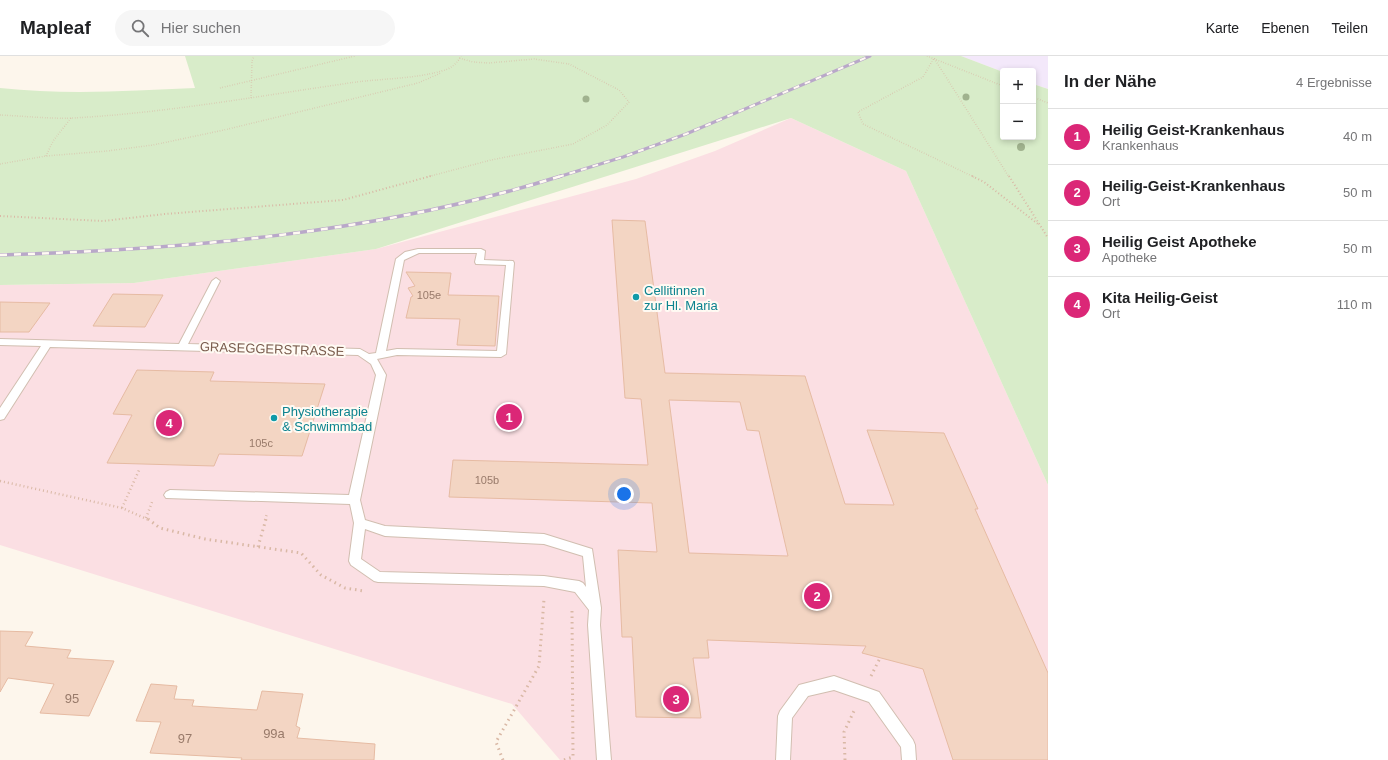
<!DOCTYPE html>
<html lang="de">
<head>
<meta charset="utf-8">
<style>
  :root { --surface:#fff; --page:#f6f6f6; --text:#202124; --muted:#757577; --line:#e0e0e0; --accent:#db2777 }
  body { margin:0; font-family:Helvetica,sans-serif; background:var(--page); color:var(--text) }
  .controls { position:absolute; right:12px; top:12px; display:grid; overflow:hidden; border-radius:4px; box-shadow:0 2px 6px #0003 }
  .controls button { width:36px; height:36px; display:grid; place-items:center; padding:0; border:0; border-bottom:1px solid var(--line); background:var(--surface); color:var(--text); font:20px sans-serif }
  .you { position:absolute; left:624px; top:438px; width:14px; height:14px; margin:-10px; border:3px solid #fff; border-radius:50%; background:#1a73e8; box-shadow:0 0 0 6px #1a73e833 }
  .badge { display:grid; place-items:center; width:26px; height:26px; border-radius:50%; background:var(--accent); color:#fff; font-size:13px; font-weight:700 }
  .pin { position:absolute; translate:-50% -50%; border:2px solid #fff; box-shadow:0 1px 4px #0006 }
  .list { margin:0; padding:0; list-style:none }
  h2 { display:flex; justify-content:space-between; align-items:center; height:52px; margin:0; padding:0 16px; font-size:17px }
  h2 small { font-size:13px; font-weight:400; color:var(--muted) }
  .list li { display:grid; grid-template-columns:26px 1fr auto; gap:12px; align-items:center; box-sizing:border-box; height:56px; padding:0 16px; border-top:1px solid var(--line) }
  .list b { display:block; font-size:15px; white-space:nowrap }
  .list p { margin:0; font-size:13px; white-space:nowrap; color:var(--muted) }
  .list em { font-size:13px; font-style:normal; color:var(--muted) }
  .icon { flex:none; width:22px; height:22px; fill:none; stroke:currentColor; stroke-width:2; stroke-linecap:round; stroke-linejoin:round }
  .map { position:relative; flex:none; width:1048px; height:704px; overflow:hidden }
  header { display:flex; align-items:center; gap:24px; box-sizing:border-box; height:56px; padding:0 20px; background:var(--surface); border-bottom:1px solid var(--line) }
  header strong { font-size:19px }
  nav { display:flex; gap:22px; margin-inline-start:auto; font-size:14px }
  .search { width:280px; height:36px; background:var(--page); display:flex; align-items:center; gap:10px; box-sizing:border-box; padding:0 14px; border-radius:22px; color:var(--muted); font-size:15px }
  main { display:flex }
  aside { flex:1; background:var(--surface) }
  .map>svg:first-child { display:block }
</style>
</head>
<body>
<header>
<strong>Mapleaf</strong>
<div class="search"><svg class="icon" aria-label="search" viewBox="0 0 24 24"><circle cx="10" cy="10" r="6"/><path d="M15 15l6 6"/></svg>Hier suchen</div>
<nav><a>Karte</a><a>Ebenen</a><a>Teilen</a></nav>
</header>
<main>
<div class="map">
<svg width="1048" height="704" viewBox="0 0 1048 704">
  <rect width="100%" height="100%" fill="#fdf6ec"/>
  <path fill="#f3e8fa" d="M961,0H1048V33L1033,28V15H1003V16Z"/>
  <path fill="#fbdfe3" d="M791,62L906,115L1048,429V704H560L512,648L0,489V229L134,227L376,193L636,123L715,95Z"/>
  <path fill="#d8ecc9" d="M185,0H961L1003,16V81H1033V28L1048,33V429L906,115L791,62L376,193L134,227L0,229V32C65,39 130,35 195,32Z"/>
  <path fill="#f3d5c3" stroke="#e6bba3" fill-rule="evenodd" d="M612,164L645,165L665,317L805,320L845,448L894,449L867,374L944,377L978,453H975L1048,617V704H953L923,613L862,597L866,590L707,584L709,602H693L701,662L636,661L632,581H622L618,494L657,496L652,447L449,441L453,404L648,409L641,343L625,342ZM669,344L740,346L747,374L759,375L788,500L689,497Z
    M406,216L451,217L448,239L499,240L495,290L457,289L460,263L406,262L411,241L413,240L408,232L415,230Z
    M113,238L163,239L145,271L93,270Z
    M0,246L50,247L29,276H0Z
    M137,314L214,316L210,325L325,328L302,400L219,398L214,410L107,407L132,359L113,358Z
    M0,575L33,576L25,590L71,594L67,602L114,605L89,660L40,657L54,628L8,622L0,636Z
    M151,628L177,630L174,643L194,644L192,650L257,654L262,635L303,638L296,670L300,672L297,682L375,688L374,704H241L242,702L150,697L161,666L136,665Z"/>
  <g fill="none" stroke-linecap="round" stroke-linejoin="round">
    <defs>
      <path id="service" d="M418,193H481L485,195L484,204L513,205L514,207L506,298L501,301L397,299L377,303L386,319L360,444L365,464L385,470L544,478L592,493L601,552L600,569L611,704H597L588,569L589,554L575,536L544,530L378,526L374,525L351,509L349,505L354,467L350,448L166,442L164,439L166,436L170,434L349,439L376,319L371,308L358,299L50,291L4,363L0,364V352L41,290L0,289V283L179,288L212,225L216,222L220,225L188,288L360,293L369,298L376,297L396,203L405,196ZM419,197H477L475,206L476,208L506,209L497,295L397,293L386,295L404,204ZM365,473L385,480L544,488L583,500L586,531L583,527L579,525L544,520L380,516L361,503Z
        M834,620L879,636L913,684L915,689L916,704H902L901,691L869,646L834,634L808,640L792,662L790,704H776L778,660L780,655L799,629Z"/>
    </defs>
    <use href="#service" stroke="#d1beb0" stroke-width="2"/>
    <path stroke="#d9b8a5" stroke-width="1.5" stroke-dasharray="0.5 2" stroke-linecap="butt" d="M927,0L1003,30
      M220,32L355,0
      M1033,41L1048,47
      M251,42L252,5L254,0
      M0,59C24,60 49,63 73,62C164,57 253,41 343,28C377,22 413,24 445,14C452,12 458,6 461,0
      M46,100L53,85L71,62
      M0,108L46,100L107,95L153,89L224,74L418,27L441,17
      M427,121L491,104L573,88L607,69L629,46L619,34L569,8L534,3L489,7L473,6L459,2
      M974,121L863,68L858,56L923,21L934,2L1009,121"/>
    <path stroke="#d9b8a5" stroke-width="2" stroke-dasharray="1 2.5" stroke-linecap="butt" d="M972,120L984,126L1038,168
      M1009,120L1048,182
      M0,160L103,165L165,158L343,144L431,120"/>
    <path stroke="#d9b8a5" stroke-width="2.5" stroke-dasharray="1 3" stroke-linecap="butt" d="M0,425L122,452L149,464
      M122,452L140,412
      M146,462L152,446
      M265,464L267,458"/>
    <path stroke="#d9b8a5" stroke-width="3" stroke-dasharray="1.5 4" stroke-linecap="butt" d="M148,463L160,472L205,483L301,497L321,519L345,532L364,535
      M258,491L266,463
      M871,620L880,602
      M503,704L496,686L539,610L544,543
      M564,704L573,701L572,555
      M845,704L844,676L854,655"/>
    <use href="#service" fill="#fff" fill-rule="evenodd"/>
    <defs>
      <path id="rail-far1" d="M558,121L623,101L686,78L870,0"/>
      <path id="rail" d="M0,199C189,193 380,177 561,120"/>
    </defs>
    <use href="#rail-far1" stroke="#b9a8c9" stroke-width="3"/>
    <use href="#rail" stroke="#b9a8c9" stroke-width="3.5"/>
    <use href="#rail-far1" stroke="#fffaf3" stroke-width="2" stroke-dasharray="6" stroke-linecap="butt"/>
    <use href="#rail" stroke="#fffaf3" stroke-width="2.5" stroke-dasharray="7" stroke-linecap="butt"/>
  </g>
  <g fill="#a0b28e">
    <circle cx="966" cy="41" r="3.5"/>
    <circle cx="586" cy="43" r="3.5"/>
    <circle cx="1021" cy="91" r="4"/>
  </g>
  <g fill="#0f9aa8" stroke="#fffaf3" stroke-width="1.5">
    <circle cx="636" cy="241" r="4"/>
    <circle cx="274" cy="362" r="4"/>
  </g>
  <g text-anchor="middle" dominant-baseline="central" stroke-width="4" stroke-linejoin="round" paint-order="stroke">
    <g font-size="11" fill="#987a6a">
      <text x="429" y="239">105e</text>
      <text x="261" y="387">105c</text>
      <text x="487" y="424">105b</text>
    </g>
    <g font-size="13" fill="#0d838f" stroke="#fffaf3" text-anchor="start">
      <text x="644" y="234">Cellitinnen<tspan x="644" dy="15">zur Hl. Maria</tspan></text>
      <text x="282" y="355">Physiotherapie<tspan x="282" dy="15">&amp; Schwimmbad</tspan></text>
    </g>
    <g font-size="13" fill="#7a5c4d" stroke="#fffaf3">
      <text transform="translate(272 293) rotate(2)">GRASEGGERSTRASSE</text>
    </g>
    <g font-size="13" fill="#987a6a">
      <text x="72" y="642">95</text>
      <text x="274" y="677">99a</text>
      <text x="185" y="682">97</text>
    </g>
  </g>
</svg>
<div class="controls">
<button>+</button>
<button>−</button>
</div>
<div class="you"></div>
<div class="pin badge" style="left:509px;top:361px">1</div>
<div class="pin badge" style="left:817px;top:540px">2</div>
<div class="pin badge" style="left:676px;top:643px">3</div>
<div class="pin badge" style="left:169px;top:367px">4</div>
</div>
<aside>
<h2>In der Nähe<small>4 Ergebnisse</small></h2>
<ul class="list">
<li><span class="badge">1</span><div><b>Heilig Geist-Krankenhaus</b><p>Krankenhaus</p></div><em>40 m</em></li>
<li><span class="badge">2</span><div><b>Heilig-Geist-Krankenhaus</b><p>Ort</p></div><em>50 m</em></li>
<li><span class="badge">3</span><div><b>Heilig Geist Apotheke</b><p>Apotheke</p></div><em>50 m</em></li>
<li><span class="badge">4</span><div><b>Kita Heilig-Geist</b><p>Ort</p></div><em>110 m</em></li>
</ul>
</aside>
</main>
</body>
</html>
